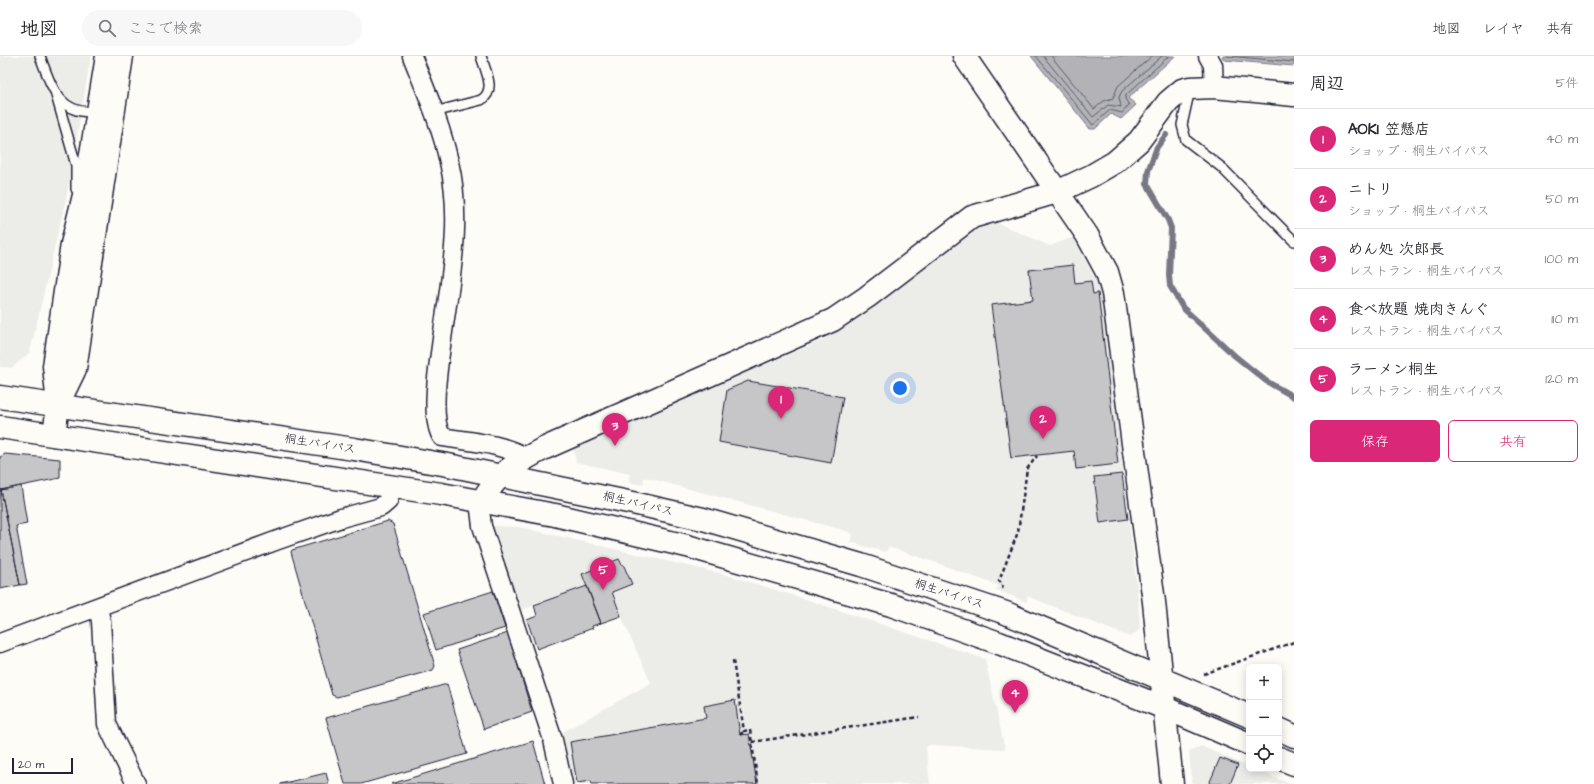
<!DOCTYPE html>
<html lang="ja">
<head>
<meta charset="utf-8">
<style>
  :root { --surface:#fff; --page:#f7f7f7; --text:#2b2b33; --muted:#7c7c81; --line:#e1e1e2; --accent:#db2777 }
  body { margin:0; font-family:"Architects Daughter","Klee One",sans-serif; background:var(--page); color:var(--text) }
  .controls { position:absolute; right:12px; bottom:12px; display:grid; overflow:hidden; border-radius:6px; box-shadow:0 2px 10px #0003 }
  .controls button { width:36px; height:36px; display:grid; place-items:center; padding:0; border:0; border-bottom:1px solid var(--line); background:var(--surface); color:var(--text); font:20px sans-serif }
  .scale { position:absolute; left:12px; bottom:10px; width:61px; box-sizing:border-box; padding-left:4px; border:2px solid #22223b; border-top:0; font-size:11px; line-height:14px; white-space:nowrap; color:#22223b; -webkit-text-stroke:3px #fdfcf7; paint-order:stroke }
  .you { position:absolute; left:900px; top:332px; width:14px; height:14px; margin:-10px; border:3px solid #fff; border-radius:50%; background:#1a73e8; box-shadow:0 0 0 6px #1a73e833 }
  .badge { display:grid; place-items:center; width:26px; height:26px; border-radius:50%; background:var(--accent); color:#fff; font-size:13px; font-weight:700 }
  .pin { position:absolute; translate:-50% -33px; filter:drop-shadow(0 1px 2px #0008) }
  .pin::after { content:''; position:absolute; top:21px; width:14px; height:12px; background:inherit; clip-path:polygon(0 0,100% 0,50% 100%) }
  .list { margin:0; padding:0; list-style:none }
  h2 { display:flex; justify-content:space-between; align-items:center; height:52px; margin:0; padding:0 16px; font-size:17px }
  h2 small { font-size:13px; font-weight:400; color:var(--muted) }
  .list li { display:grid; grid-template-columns:26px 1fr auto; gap:12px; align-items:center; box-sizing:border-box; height:60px; padding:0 16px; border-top:1px solid var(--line) }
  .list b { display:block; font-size:15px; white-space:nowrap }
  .list p { margin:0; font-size:13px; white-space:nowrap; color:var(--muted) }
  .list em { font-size:13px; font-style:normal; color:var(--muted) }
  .actions { display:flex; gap:8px; padding:12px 16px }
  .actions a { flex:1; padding:9px 0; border:1px solid var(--accent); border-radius:6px; text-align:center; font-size:14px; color:var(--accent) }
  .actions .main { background:var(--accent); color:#fff }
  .icon { flex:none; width:22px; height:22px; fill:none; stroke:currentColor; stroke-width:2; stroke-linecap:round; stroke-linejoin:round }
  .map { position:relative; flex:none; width:1294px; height:728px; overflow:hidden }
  header { display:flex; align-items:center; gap:24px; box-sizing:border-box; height:56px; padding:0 20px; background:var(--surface); border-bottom:1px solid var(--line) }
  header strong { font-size:19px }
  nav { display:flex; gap:22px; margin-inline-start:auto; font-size:14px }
  .search { width:280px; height:36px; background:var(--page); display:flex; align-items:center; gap:10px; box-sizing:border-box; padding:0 14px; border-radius:22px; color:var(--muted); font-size:15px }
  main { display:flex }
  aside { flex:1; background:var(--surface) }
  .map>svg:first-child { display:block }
</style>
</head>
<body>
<header>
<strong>地図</strong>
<div class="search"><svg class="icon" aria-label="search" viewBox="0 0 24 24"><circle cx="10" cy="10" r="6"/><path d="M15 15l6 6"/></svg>ここで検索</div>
<nav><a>地図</a><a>レイヤ</a><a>共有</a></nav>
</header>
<main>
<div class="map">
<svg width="1294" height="728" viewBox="0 0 1294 728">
  <rect width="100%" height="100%" fill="#fdfcf7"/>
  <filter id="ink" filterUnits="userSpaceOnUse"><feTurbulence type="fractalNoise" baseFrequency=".025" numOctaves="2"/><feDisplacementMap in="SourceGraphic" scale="8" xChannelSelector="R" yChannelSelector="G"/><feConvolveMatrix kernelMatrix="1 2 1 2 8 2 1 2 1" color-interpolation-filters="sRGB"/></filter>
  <g filter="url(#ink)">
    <path fill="#ecece9" d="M0,0H91L67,138L30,296L12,312L0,311Z
      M993,165L1050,190L1074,181L1098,229L1104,254L1138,541L1140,573L1130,581L1027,540V546L996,534L999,530L940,508L889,491L885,496L850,486L853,479L847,475L648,422H644L643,429L628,426L630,418L576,406L573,392L651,357L825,283L986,167Z
      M494,470L519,471L723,518L805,543L985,603L1005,693L930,689L926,691L930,728H573L559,678L651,627L621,560L601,567L587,530L516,556L491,477Z
      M1201,690L1249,711V713H1254L1290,728H1192L1189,696Z"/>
    <path fill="#b2b2b7" stroke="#787885" d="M1031,0H1175L1128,42L1136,49L1121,63L1111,58L1095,73H1090Z
      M1222,0H1294V10L1224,4Z"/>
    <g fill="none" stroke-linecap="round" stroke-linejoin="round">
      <path stroke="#5c5c6d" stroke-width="1" d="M1036,0L1093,69L1110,54L1122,57L1129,49L1125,43L1126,39L1169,0
        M1043,0L1093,61L1108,49L1121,51L1119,41L1122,35L1162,0
        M1051,0L1094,53L1104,45L1113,42L1118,30L1152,0
        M1227,0L1294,6"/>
      <path stroke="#787885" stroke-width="6" d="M1166,79L1157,91L1148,115L1147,128L1168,164L1171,172L1169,219L1170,230L1183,252L1235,300L1266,325L1294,341"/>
    </g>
    <path fill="#c6c6c8" stroke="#22223b" d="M1073,209L1075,227L1091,225L1093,238L1098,237L1118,408L1076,413L1074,395L1011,402L991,249L1033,244L1029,214Z
      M748,325L843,341L831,407L719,386L727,334Z
      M5,398L60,403V422L1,434L20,529L0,533V401Z
      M1122,418L1128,463L1100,467L1094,421Z
      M21,430L27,468L16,470L27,528L20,529L1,434Z
      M388,465L393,468L435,610L433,614L337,641L332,639L291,496L292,494Z
      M619,503L622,509L623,508L632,528L612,536L621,560L601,567L582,518Z
      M587,530L601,567L592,570L593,572L537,593L527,564L537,560L534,549Z
      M493,535L505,572L436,594L424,557Z
      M508,577L532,656L484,673L457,594Z
      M447,628L467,698L361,728H345L326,662Z
      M735,644L740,679L749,678L757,728H592L591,725L577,727L570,686L706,662L704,650Z
      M533,685L545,728H391Z
      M1220,702L1238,709L1230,728H1209Z
      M326,717L329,728H280Z"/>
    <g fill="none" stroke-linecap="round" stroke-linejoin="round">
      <defs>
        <path id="lane" d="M40,0C51,29 59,61 97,55
          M1190,33L1182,69L1186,84L1221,111L1294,185
          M56,39L76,109V133
          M434,56L481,44C497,35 485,14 481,0"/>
        <path id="street" d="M412,0C426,35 441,69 449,106C463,164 450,225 442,283C439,306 429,362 442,381C471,386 501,387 527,402
          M1208,0L1213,9L1214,31
          M482,445L480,454L482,470L553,684L563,728
          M98,552L101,565L107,668L136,728
          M0,587L278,484L341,462L381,451L388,445L392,432"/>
        <path id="secondary" d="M964,0L1087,179L1107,216L1113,237L1154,546L1172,728
          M58,348L75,313L122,0
          M54,379L58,349L54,310L72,188L85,135L107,0
          M482,445C499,415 514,409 543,393L833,264L867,241L972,161L1057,136L1091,120L1115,106L1139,85L1168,46L1182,34L1190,32L1214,31L1294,39"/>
        <path id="highway" d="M0,341L354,393L448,409L633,447L703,463L861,509L1006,557L1249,660
          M0,371L441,438L555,459L687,490L891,549L999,587L1165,652L1249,688
          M1279,673L1294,680
          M1279,702L1294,708"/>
      </defs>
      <use href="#lane" stroke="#22223b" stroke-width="12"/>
      <use href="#street" stroke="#22223b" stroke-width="21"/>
      <use href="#secondary" stroke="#22223b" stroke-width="25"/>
      <use href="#highway" stroke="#22223b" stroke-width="25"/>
      <path stroke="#22223b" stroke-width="2.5" stroke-dasharray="4 3" stroke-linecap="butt" d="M1002,533L1003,529L999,525L1018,476L1027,413L1037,400
        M733,605L744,675L750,674L758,728
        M1204,618L1294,586
        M740,679L744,675
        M752,686L919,661"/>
      <use href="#lane" stroke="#fdfcf7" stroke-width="9"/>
      <use href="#street" stroke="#fdfcf7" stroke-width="18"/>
      <use href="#secondary" stroke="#fdfcf7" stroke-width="22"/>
      <use href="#highway" stroke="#fdfcf7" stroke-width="22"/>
    </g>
  </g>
  <g text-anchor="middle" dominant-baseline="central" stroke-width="3.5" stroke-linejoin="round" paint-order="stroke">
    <g font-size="12" fill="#22223b" stroke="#fdfcf7">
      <text transform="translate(320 388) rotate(9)">桐生バイパス</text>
      <text transform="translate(638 448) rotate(13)">桐生バイパス</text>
      <text transform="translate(949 538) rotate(18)">桐生バイパス</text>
    </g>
  </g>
</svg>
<div class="controls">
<button>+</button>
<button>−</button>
<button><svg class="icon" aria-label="locate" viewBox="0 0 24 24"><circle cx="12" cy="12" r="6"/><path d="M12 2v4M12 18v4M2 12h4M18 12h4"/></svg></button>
</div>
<div class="scale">20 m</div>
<div class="you"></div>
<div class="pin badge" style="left:781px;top:363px">1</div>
<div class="pin badge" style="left:1043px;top:383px">2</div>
<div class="pin badge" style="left:615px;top:390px">3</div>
<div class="pin badge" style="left:1015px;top:657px">4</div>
<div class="pin badge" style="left:603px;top:534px">5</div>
</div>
<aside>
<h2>周辺<small>5件</small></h2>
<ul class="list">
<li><span class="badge">1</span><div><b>AOKI 笠懸店</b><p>ショップ · 桐生バイパス</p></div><em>40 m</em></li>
<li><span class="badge">2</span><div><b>ニトリ</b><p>ショップ · 桐生バイパス</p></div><em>50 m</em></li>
<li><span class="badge">3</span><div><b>めん処 次郎長</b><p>レストラン · 桐生バイパス</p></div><em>100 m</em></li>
<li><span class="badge">4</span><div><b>食べ放題 焼肉きんぐ</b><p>レストラン · 桐生バイパス</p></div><em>110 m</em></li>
<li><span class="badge">5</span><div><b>ラーメン桐生</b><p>レストラン · 桐生バイパス</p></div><em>120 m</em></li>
</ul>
<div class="actions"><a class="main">保存</a><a>共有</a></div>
</aside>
</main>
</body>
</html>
